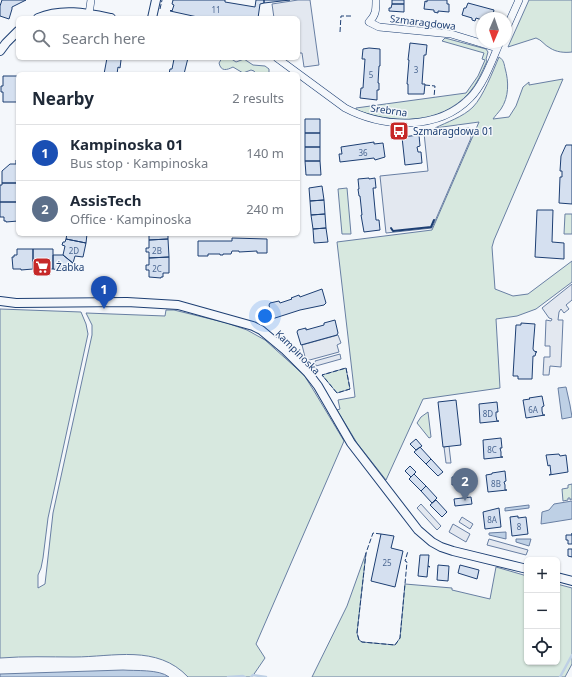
<!DOCTYPE html>
<html lang="en">
<head>
<meta charset="utf-8">
<style>
  :root { --surface:#fff; --page:#f2f2f3; --text:#1f2937; --muted:#747a83; --line:#e0e1e3; --accent:#b45309 }
  body { margin:0; font-family:"Noto Sans",sans-serif; background:var(--page); color:var(--text) }
  .controls { position:absolute; right:12px; bottom:12px; display:grid; overflow:hidden; border-radius:6px; box-shadow:0 1px 3px #0004 }
  .controls button { width:36px; height:36px; display:grid; place-items:center; padding:0; border:0; border-bottom:1px solid var(--line); background:var(--surface); color:var(--text); font:20px sans-serif }
  .compass { position:absolute; left:476px; top:12px; width:36px; height:36px; border-radius:50%; background:var(--surface); box-shadow:0 1px 3px #0004; rotate:182deg }
  .you { position:absolute; left:265px; top:316px; width:14px; height:14px; margin:-10px; border:3px solid #fff; border-radius:50%; background:#1a73e8; box-shadow:0 0 0 6px #1a73e833 }
  .badge { display:grid; place-items:center; width:26px; height:26px; border-radius:50%; background:var(--accent); color:#fff; font-size:13px; font-weight:700 }
  .pin { position:absolute; translate:-50% -33px; filter:drop-shadow(0 1px 2px #0008) }
  .pin::after { content:''; position:absolute; top:21px; width:14px; height:12px; background:inherit; clip-path:polygon(0 0,100% 0,50% 100%) }
  .list { margin:0; padding:0; list-style:none }
  h2 { display:flex; justify-content:space-between; align-items:center; height:52px; margin:0; padding:0 16px; font-size:17px }
  h2 small { font-size:13px; font-weight:400; color:var(--muted) }
  .list li { display:grid; grid-template-columns:26px 1fr auto; gap:12px; align-items:center; box-sizing:border-box; height:56px; padding:0 16px; border-top:1px solid var(--line) }
  .list b { display:block; font-size:15px; white-space:nowrap }
  .list p { margin:0; font-size:13px; white-space:nowrap; color:var(--muted) }
  .list em { font-size:13px; font-style:normal; color:var(--muted) }
  .icon { flex:none; width:22px; height:22px; fill:none; stroke:currentColor; stroke-width:2; stroke-linecap:round; stroke-linejoin:round }
  .map { position:relative; flex:none; width:572px; height:677px; overflow:hidden }
  .search { position:absolute; background:var(--surface); box-shadow:0 1px 3px #0004; left:16px; top:16px; width:284px; height:44px; display:flex; align-items:center; gap:10px; box-sizing:border-box; padding:0 14px; border-radius:6px; color:var(--muted); font-size:15px }
  .panel { position:absolute; background:var(--surface); box-shadow:0 1px 3px #0004; left:16px; top:72px; width:284px; height:164px; border-radius:6px }
  .map>svg:first-child { display:block }
</style>
</head>
<body>
<div class="map">
<svg width="572" height="677" viewBox="0 0 572 677">
  <rect width="100%" height="100%" fill="#f4f7fb"/>
  <path fill="#d7e8df" stroke="#687fa3" d="M529,0H572V52C564,53 556,52 550,48C544,45 542,40 536,38L508,47Z
    M445,38L486,49L488,52L486,59L487,61C482,72 477,84 469,93C440,125 394,124 356,110V108L466,93L478,76L485,60L482,59L484,53L442,41Z
    M499,57C504,60 504,64 505,68C509,82 509,97 501,109C498,113 495,116 493,119L509,117L516,106L523,87L529,82V85L563,79L494,240L492,247L495,289L513,296L528,294L572,261V282L536,309L517,316L496,319L500,388L423,399L386,480L357,443L337,410L340,409L338,400L355,397L337,242L432,230L479,122L435,128C447,122 463,117 473,107C483,97 493,71 499,57Z
    M222,58H230L236,62L244,59L253,65L265,66L269,69V74H256L254,71L251,70L243,73L233,67C227,70 221,72 219,63Z
    M347,188L351,234H342L338,189Z
    M565,214H572V234H564Z
    M0,309L81,312L86,324L88,334L48,518L43,558L41,568L38,575V588L45,584L53,513L92,335V325L86,313L165,316L166,310H174L227,323L247,330L265,340L304,375L314,391L344,441L256,644L265,658L252,677H188C157,644 113,657 74,657C49,657 25,656 0,658Z
    M346,368L350,389L337,393L322,375Z
    M428,412L431,437L429,438L417,423L421,417Z
    M572,484V499L570,500V498H568V500L563,501L562,489L568,488V485Z
    M366,553L357,633L359,640L362,642L395,645L400,638L405,584L452,588V590L490,599L496,567L527,576V662H557V584L572,588V664L565,677H312L347,606Z"/>
  <path fill="#e3e8f0" stroke="#687fa3" d="M298,0H310L319,65L304,67L302,53H298V18H274L272,4Z
    M469,128L471,138L432,228L386,233L380,176L428,171L424,133Z
    M572,284V300L566,305L569,309L564,313L561,309L559,312L558,320H563L561,367L550,366L549,375H543L544,357H550V346H545L546,320L551,321L552,319L549,318L542,308Z
    M338,335L341,343L337,345L339,352L306,361L302,345Z
    M340,354L341,359L316,366L315,361Z
    M449,446L451,463H446L444,447Z
    M421,504L441,526L437,530L417,508Z
    M462,517L473,524L470,529L459,522Z
    M453,524L470,534L466,542L449,532Z
    M489,539L528,550L526,555L487,545Z"/>
  <path fill="#bed0e5" stroke="#687fa3" d="M566,387L570,405L572,417L562,419L558,388Z
    M572,501V519L541,524L542,512L549,510L554,504Z
    M529,505V508L505,511V508Z
    M506,532V539L489,535V533Z
    M516,539H531L529,546L516,542Z
    M123,670C135,671 159,669 169,677H0V674Z"/>
  <g fill="none" stroke-linecap="round" stroke-linejoin="round">
    <path stroke="#bed0e5" stroke-width="2.5" d="M228,677L243,676L245,677
      M251,677L253,675L266,677
      M560,677L572,655"/>
  </g>
  <path fill="#d5e0f0" stroke="#1d3f73" d="M2,0H26L12,7V9L9,19L0,16V6Z
    M173,0H225V2L255,7L256,0H264V3L260,4L258,18H202L170,11L171,10L172,11L174,5L172,4Z
    M264,0H290L264,3Z
    M392,0H404V4H392Z
    M427,0H447V4H449V12L438,11V13L434,12V10L424,9L425,1L427,2Z
    M468,3L494,10L492,18H482V20L476,18L475,21L472,20V18L462,15L464,8H466Z
    M392,4H404V12L389,11V8H391Z
    M410,43L427,45L426,55H424L422,84H425L424,94H408V84H407L409,60H408Z
    M369,48L380,49V66H379L378,83H379V90H377V100L360,98L361,88H363L365,59H362L363,49Z
    M107,58H120V59L121,60L120,68L118,67L117,74H104Z
    M172,58H188L184,74H169L170,69H172L174,59Z
    M3,76H17V102H3V92H1V86H3Z
    M305,119H320V133H305Z
    M305,133H320V147H305Z
    M419,135L420,146L417,147L418,152H421L422,163L405,165L402,137Z
    M374,142V144L383,143L385,157L375,160L374,158L340,162L339,154H342L341,147Z
    M566,145H572V204L559,203L560,177H562V171H560L561,156Z
    M305,147H320V161H305Z
    M16,160H18V183H2V171L10,164H16Z
    M305,161H320L321,175H306Z
    M369,178V179L375,178L376,188H373L376,220H379L380,230L364,232L361,215H362L360,196H359L358,189H359L358,179Z
    M2,183H18V202H0V185H2Z
    M322,186L324,200L310,201L309,188Z
    M324,200L325,214L311,215L310,201Z
    M0,202H18V221L6,222V221H4V217H0Z
    M537,210H553L552,242L564,243V259L535,257Z
    M325,214L326,228L313,229L311,215Z
    M326,228L328,242L314,243L313,229Z
    M67,234H87L86,243L66,239Z
    M146,234H168V239L149,240V235Z
    M232,238L267,239V253H257V251L239,252V251H232L231,254H223V255H220V254H208V256H198V241H232Z
    M66,239L86,243L83,257L75,256L73,263L63,255L65,246L62,245L63,242H65Z
    M168,239L169,257L149,258V252H146V248H149V240Z
    M17,249H33V269L21,270V269H13L12,257H14V255H17Z
    M33,249H53V269H42V270L33,269Z
    M53,255H63L75,265L70,269L68,267L60,266V270L53,269Z
    M169,257V273H163V277H161V278L149,277V270H146V265H149V258Z
    M322,289L326,303L324,305L300,310L272,319L269,305L270,303L279,301L280,303L292,299L291,298L299,295L300,297Z
    M335,320L338,333L337,335L301,345L297,332L298,330L306,328V330L324,325V323Z
    M521,323L535,324L533,349L534,351L537,352H536L535,356H533L532,379H518V376H513L516,325H521Z
    M542,396L544,406L542,407V411L543,415H545L526,418L523,400L530,399L529,398Z
    M456,400L461,445L443,447L438,402Z
    M497,402L498,412H496V416L497,421H499L480,423L479,404Z
    M501,438L502,448H500L501,452V457H503L484,459L483,440Z
    M416,439L422,446L416,450L410,444Z
    M420,447L431,459L426,464L414,452Z
    M559,454L560,456L566,455L568,472L549,475L551,474L550,465L548,466L546,455Z
    M431,459L443,472L438,476L426,464Z
    M410,466L416,472L411,477L405,471Z
    M505,471L506,481L504,482L505,485V490H507L488,492L486,475L492,474V473Z
    M414,474L426,486L421,491L409,479Z
    M469,476L470,482L452,485V477Z
    M426,486L437,498L432,503L421,491Z
    M471,497L472,504L455,506L454,499Z
    M436,500L447,512L442,517L430,505Z
    M499,508L501,527L485,529L483,512Z
    M518,516V518L526,517L528,534L512,536L510,517Z
    M572,533V544H568V540H566V535H572Z
    M381,534L394,536L391,548L403,551L395,587L371,581Z
    M568,549H572V557L568,556Z
    M420,555H429L428,566L430,567L428,566L427,577L418,576Z
    M438,565L449,566L448,581L437,580Z
    M460,565L479,570L477,579L458,573Z"/>
  <g fill="none" stroke-linecap="round" stroke-linejoin="round">
    <defs>
      <path id="minor" d="M376,0C376,10 376,15 369,22L379,27L451,34L497,48
        M89,14L91,0
        M506,29L519,0
        M277,58L345,108C383,128 438,131 470,98C484,84 492,60 500,42"/>
      <path id="tertiary" d="M38,18C62,8 86,13 111,18
        M152,18L156,0
        M0,51L6,43L18,31
        M0,301L16,303L127,302L178,305L253,326L261,330L285,350L308,373L318,386L351,443L418,530L432,542L441,547L453,551L527,569
        M557,577L572,581"/>
    </defs>
    <use href="#minor" stroke="#1d3f73" stroke-width="8"/>
    <use href="#tertiary" stroke="#1d3f73" stroke-width="10"/>
    <use href="#minor" stroke="#f4f7fb" stroke-width="7"/>
    <use href="#tertiary" stroke="#f4f7fb" stroke-width="8"/>
    <path stroke="#1d3f73" stroke-width="1" stroke-dasharray="5 2" stroke-linecap="butt" d="M160,9L162,0
      M340,32L341,16H351
      M425,85L435,86L434,97
      M346,368L350,389L337,393L322,375Z
      M381,534L373,533L366,553L357,633L359,640L362,642L395,645L400,638L407,562L405,561L408,551"/>
    <path stroke="#1d3f73" stroke-width="2" d="M391,228L393,231L431,227L434,220"/>
  </g>
  <defs>
    <symbol id="bus-square" viewBox="-11 -11 22 22"><rect x="-9" y="-9" width="18" height="18" rx="4" fill="#c62828" stroke="#f4f7fb"/><path d="M-5-6H5V4H4V6H2V4H-2V6H-4V4H-5ZM-3.5-4V0h7V-4ZM-3.5 1.2v1.5H-2V1.2ZM2 1.2v1.5H3.5V1.2Z" fill="#fff"/></symbol>
    <symbol id="supermarket-square" viewBox="-11 -11 22 22"><rect x="-9" y="-9" width="18" height="18" rx="4" fill="#c62828" stroke="#f4f7fb"/><path d="M-6-5.5h2.5l.6 2H6L4.5 2H-2.5L-4.4-4H-6ZM-1.5 3.2a1.3 1.3 0 1 0 .1 0ZM3 3.2a1.3 1.3 0 1 0 .1 0Z" fill="#fff"/></symbol>
  </defs>
  <g fill-rule="evenodd">
    <use href="#bus-square" x="388" y="120" width="22" height="22"/>
    <use href="#supermarket-square" x="31" y="256" width="22" height="22"/>
  </g>
  <g text-anchor="middle" dominant-baseline="central" stroke-width="3" stroke-linejoin="round" paint-order="stroke">
    <g font-size="8" fill="#4b6792">
      <text x="216" y="9">11</text>
      <text x="416" y="69">3</text>
      <text x="371" y="74">5</text>
      <text x="363" y="152">36</text>
      <text x="74" y="250">2D</text>
      <text x="157" y="250">2B</text>
      <text x="157" y="268">2C</text>
      <text x="533" y="409">6A</text>
      <text x="488" y="413">8D</text>
      <text x="492" y="449">8C</text>
      <text x="496" y="483">8B</text>
      <text x="492" y="519">8A</text>
      <text x="519" y="526">8</text>
      <text x="387" y="562">25</text>
    </g>
    <g font-size="10" fill="#1d3f73" stroke="#f4f7fb">
      <text transform="translate(423 22) rotate(7)">Szmaragdowa</text>
      <text transform="translate(389 110) rotate(8)">Srebrna</text>
      <text transform="translate(298 352) rotate(45)">Kampinoska</text>
    </g>
    <g font-size="10" fill="#1d3f73" stroke="#f4f7fb" text-anchor="start">
      <text x="413" y="131">Szmaragdowa 01</text>
      <text x="56" y="267">Żabka</text>
    </g>
  </g>
</svg>
<div class="controls">
<button>+</button>
<button>−</button>
<button><svg class="icon" aria-label="locate" viewBox="0 0 24 24"><circle cx="12" cy="12" r="6"/><path d="M12 2v4M12 18v4M2 12h4M18 12h4"/></svg></button>
</div>
<svg class="compass" viewBox="-18 -18 36 36"><path d="M0-13l5 13h-10z" fill="#e53935"/><path d="M0 13l5-13h-10z" fill="#747a83"/></svg>
<div class="you"></div>
<div class="pin badge" style="left:104px;top:309px;background:#1a4fb4">1</div>
<div class="pin badge" style="left:465px;top:501px;background:#5c6f8a">2</div>
<div class="search"><svg class="icon" aria-label="search" viewBox="0 0 24 24"><circle cx="10" cy="10" r="6"/><path d="M15 15l6 6"/></svg>Search here</div>
<section class="panel">
<h2>Nearby<small>2 results</small></h2>
<ul class="list">
<li><span class="badge" style="background:#1a4fb4">1</span><div><b>Kampinoska 01</b><p>Bus stop · Kampinoska</p></div><em>140 m</em></li>
<li><span class="badge" style="background:#5c6f8a">2</span><div><b>AssisTech</b><p>Office · Kampinoska</p></div><em>240 m</em></li>
</ul>
</section>
</div>
</body>
</html>
